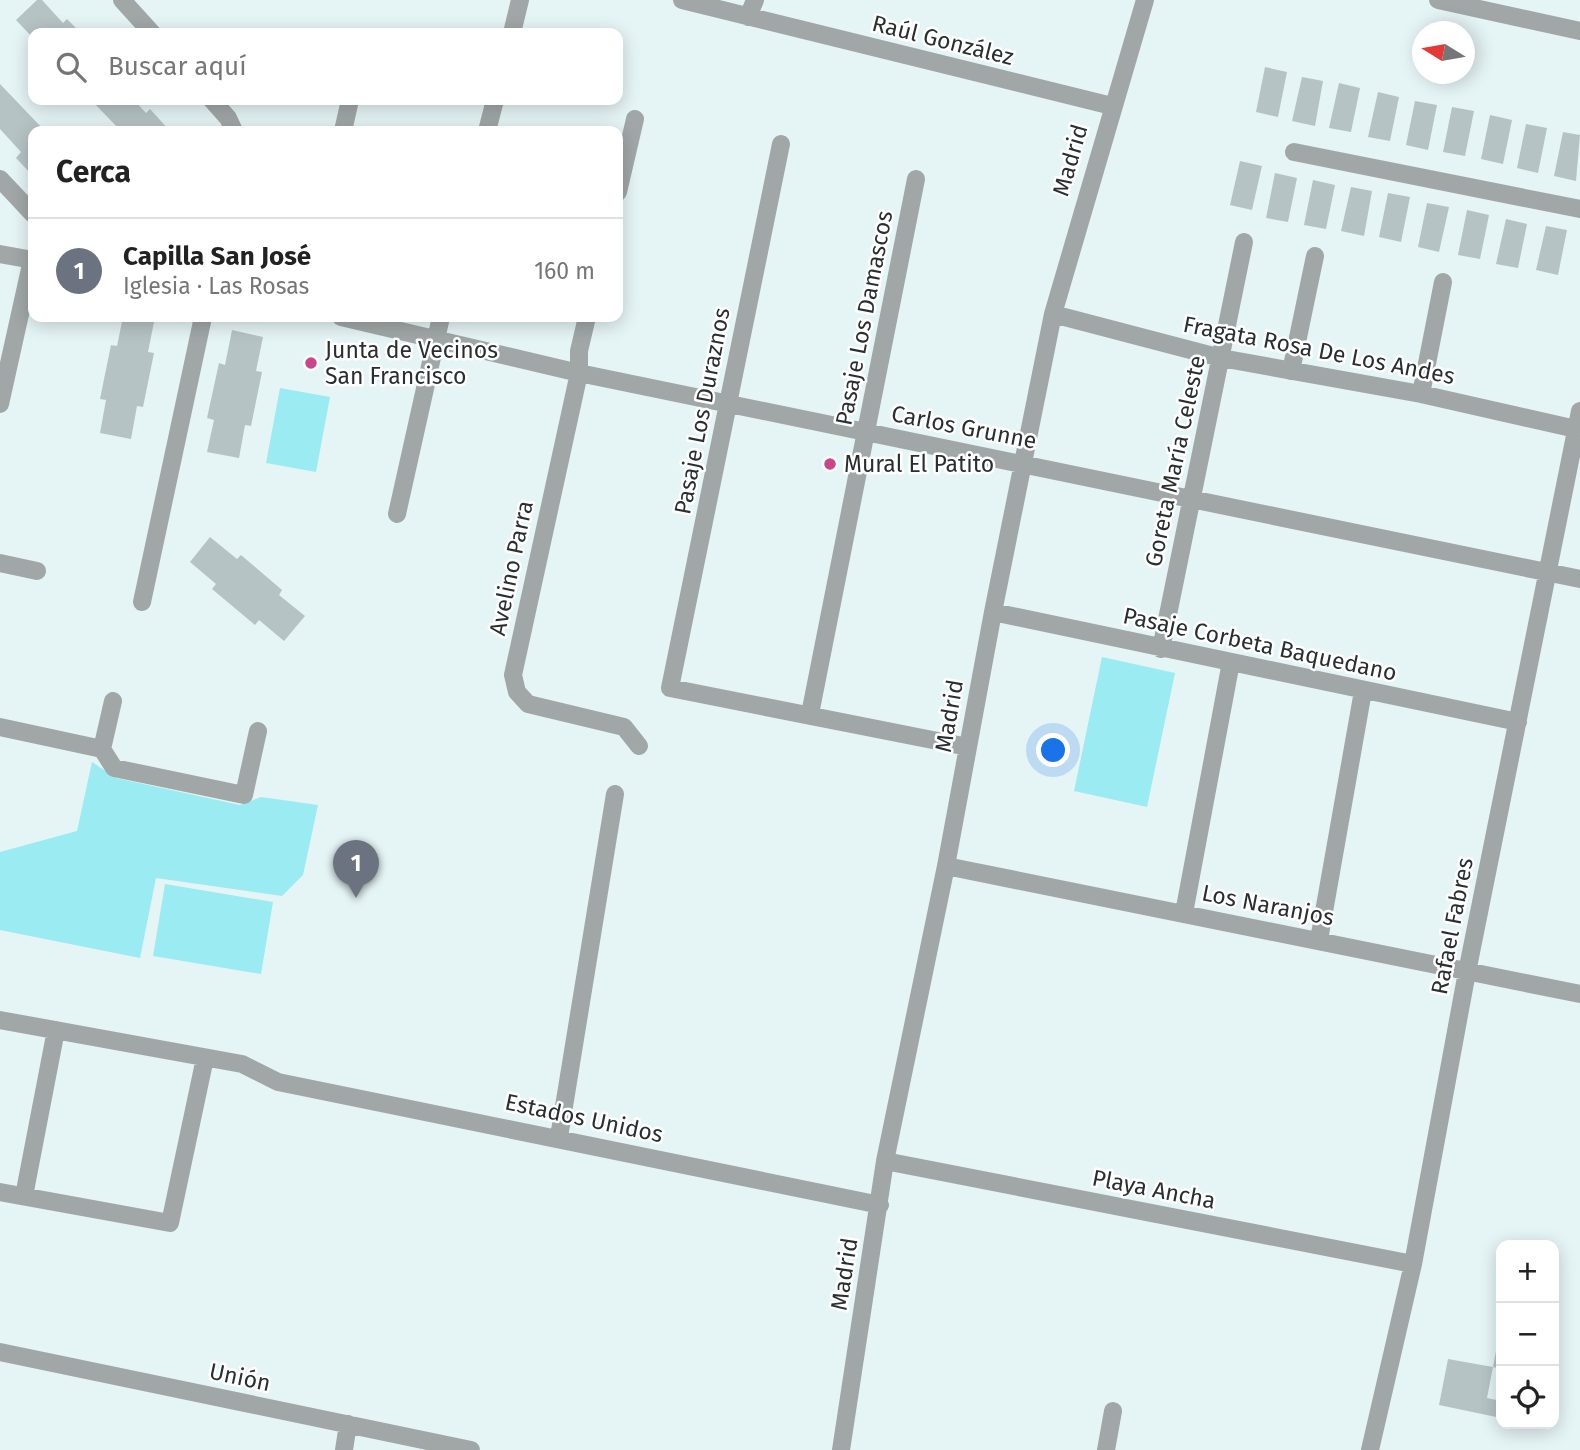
<!DOCTYPE html>
<html lang="es">
<head>
<meta charset="utf-8">
<style>
  :root { --surface:#fff; --page:#f2f2f2; --text:#222; --muted:#767676; --line:#e0e0e0; --accent:#ca468a }
  body { margin:0; font-family:"Fira Sans",sans-serif; background:var(--page); color:var(--text) }
  .controls { position:absolute; right:21px; bottom:21px; display:grid; overflow:hidden; border-radius:14px; box-shadow:0 4px 18px #0003 }
  .controls button { width:63px; height:63px; display:grid; place-items:center; padding:0; border:0; border-bottom:2px solid var(--line); background:var(--surface); color:var(--text); font:35px sans-serif }
  .compass { position:absolute; left:1412px; top:21px; width:63px; height:63px; border-radius:50%; background:var(--surface); box-shadow:0 4px 18px #0003; rotate:281deg }
  .you { position:absolute; left:1054px; top:751px; width:24px; height:24px; margin:-18px; border:5px solid #fff; border-radius:50%; background:#1a73e8; box-shadow:0 0 0 10px #1a73e833 }
  .badge { display:grid; place-items:center; width:46px; height:46px; border-radius:50%; background:var(--accent); color:#fff; font-size:23px; font-weight:700 }
  .pin { position:absolute; translate:-50% -58px; filter:drop-shadow(0 2px 4px #0008) }
  .pin::after { content:''; position:absolute; top:37px; width:24px; height:21px; background:inherit; clip-path:polygon(0 0,100% 0,50% 100%) }
  .list { margin:0; padding:0; list-style:none }
  h2 { display:flex; justify-content:space-between; align-items:center; height:91px; margin:0; padding:0 28px; font-size:30px }
  h2 small { font-size:23px; font-weight:400; color:var(--muted) }
  .list li { display:grid; grid-template-columns:46px 1fr auto; gap:21px; align-items:center; box-sizing:border-box; height:105px; padding:0 28px; border-top:2px solid var(--line) }
  .list b { display:block; font-size:26px; white-space:nowrap }
  .list p { margin:0; font-size:23px; white-space:nowrap; color:var(--muted) }
  .list em { font-size:23px; font-style:normal; color:var(--muted) }
  .icon { flex:none; width:38px; height:38px; fill:none; stroke:currentColor; stroke-width:2; stroke-linecap:round; stroke-linejoin:round }
  .map { position:relative; flex:none; width:1580px; height:1450px; overflow:hidden }
  .search { position:absolute; background:var(--surface); box-shadow:0 4px 18px #0003; left:28px; top:28px; width:595px; height:77px; display:flex; align-items:center; gap:18px; box-sizing:border-box; padding:0 24px; border-radius:14px; color:var(--muted); font-size:26px }
  .panel { position:absolute; background:var(--surface); box-shadow:0 4px 18px #0003; left:28px; top:126px; width:595px; height:196px; border-radius:14px }
  .map>svg:first-child { display:block }
</style>
</head>
<body>
<div class="map">
<svg width="1580" height="1450" viewBox="0 0 1580 1450">
  <rect width="100%" height="100%" fill="#e5f4f5"/>
  <path fill="#9aecf2" d="M280,388L330,397L316,472L266,463Z
    M1102,657L1175,673L1147,807L1074,791Z
    M92,762L116,778L240,805L261,797L318,805L303,875L282,896L156,878L140,958L0,930V852L77,831Z
    M165,884L273,902L261,974L153,956Z"/>
  <path fill="#b6c3c4" d="M37,0H42L63,23L67,19L81,33H33V38L16,20Z
    M1265,67L1287,72L1278,117L1256,112Z
    M1302,77L1323,81L1315,126L1292,121Z
    M1339,83L1360,88L1351,132L1329,128Z
    M0,84L44,130L48,127L52,131H33V176L16,158L21,152L0,129Z
    M1378,92L1399,97L1390,141L1368,137Z
    M91,100H134L146,113L150,109L170,131H121Z
    M1415,101L1437,105L1428,150L1406,145Z
    M1452,107L1474,111L1465,156L1443,152Z
    M1490,115L1512,120L1503,164L1481,159Z
    M1526,124L1547,128L1538,173L1517,168Z
    M1563,132L1580,135L1576,181L1554,176Z
    M1240,161L1262,166L1252,210L1230,205Z
    M1275,173L1297,178L1288,222L1266,218Z
    M1313,180L1335,185L1326,229L1304,225Z
    M1351,187L1372,191L1364,236L1341,231Z
    M1388,193L1410,197L1401,242L1379,237Z
    M1427,203L1449,207L1439,252L1418,247Z
    M1467,210L1489,215L1480,259L1458,255Z
    M1506,219L1527,224L1518,268L1496,264Z
    M1546,226L1567,230L1558,275L1536,270Z
    M123,317H155L148,352L154,353L143,407L137,406L131,439L100,433L106,400L100,399L111,345L117,346Z
    M232,330L263,337L256,371L262,372L251,426L245,425L239,458L207,452L214,420L207,418L219,363L225,365Z
    M210,537L237,559L241,555L282,590L279,595L305,616L284,641L259,620L255,625L212,589L216,584L190,562Z
    M1496,1351L1501,1352V1369L1493,1367Z
    M1448,1359L1493,1367L1487,1398L1501,1401V1418L1439,1405Z"/>
  <g fill="none" stroke-linecap="round" stroke-linejoin="round">
    <path stroke="#a1a7a7" stroke-width="18" d="M122,0L152,33
      M682,0L1112,106
      M1438,0L1580,31
      M748,17L755,0
      M512,33L520,0
      M212,100L228,118L234,131
      M343,131L350,100
      M487,131L495,100
      M781,144L670,688L968,747
      M1294,152L1580,209
      M0,179L33,214
      M618,192L635,119
      M0,254L33,260
      M1053,314L1221,358L1421,394L1576,429
      M341,317L579,373L1580,579
      M587,317L579,351V373L513,675L517,692L528,704L624,727L639,746
      M1291,371L1315,256
      M1421,394L1443,282
      M0,404L32,260
      M397,514L441,317
      M0,563L37,571
      M142,602L203,317
      M993,612L1518,722
      M1161,649L1244,242
      M113,701L102,749L114,768L244,795L258,731
      M810,714L916,179
      M0,727L102,749
      M946,866L1580,994
      M1184,913L1231,662
      M1319,940L1363,691
      M0,1020L242,1064L278,1082L880,1205
      M559,1137L615,794
      M885,1161L1413,1264
      M0,1192L170,1223L205,1058
      M24,1196L56,1030
      M0,1352L471,1450
      M344,1450L348,1424
      M841,1450L885,1161L946,866L993,612L1053,314L1145,0
      M1106,1450L1113,1411
      M1370,1450L1413,1264L1467,972L1580,411"/>
  </g>
  <g fill="#ca468a" stroke="#fff" stroke-width="2.5">
    <circle cx="311" cy="363" r="7"/>
    <circle cx="830" cy="464" r="7"/>
  </g>
  <g text-anchor="middle" dominant-baseline="central" stroke-width="5" stroke-linejoin="round" paint-order="stroke">
    <g font-size="23" fill="#292f2f" stroke="#fff">
      <text transform="translate(943 40) rotate(14)">Raúl González</text>
      <text transform="translate(1070 160) rotate(-74)">Madrid</text>
      <text transform="translate(864 318) rotate(-79)">Pasaje Los Damascos</text>
      <text transform="translate(1319 350) rotate(11)">Fragata Rosa De Los Andes</text>
      <text transform="translate(702 411) rotate(-79)">Pasaje Los Duraznos</text>
      <text transform="translate(964 427) rotate(11)">Carlos Grunne</text>
      <text transform="translate(1175 461) rotate(-78)">Goreta María Celeste</text>
      <text transform="translate(511 568) rotate(-78)">Avelino Parra</text>
      <text transform="translate(1260 644) rotate(12)">Pasaje Corbeta Baquedano</text>
      <text transform="translate(949 716) rotate(-80)">Madrid</text>
      <text transform="translate(1268 905) rotate(11)">Los Naranjos</text>
      <text transform="translate(1452 926) rotate(-79)">Rafael Fabres</text>
      <text transform="translate(584 1118) rotate(12)">Estados Unidos</text>
      <text transform="translate(1154 1189) rotate(11)">Playa Ancha</text>
      <text transform="translate(844 1274) rotate(-81)">Madrid</text>
      <text transform="translate(240 1377) rotate(12)">Unión</text>
    </g>
    <g font-size="23" fill="#292f2f" stroke="#fff" text-anchor="start">
      <text x="325" y="350">Junta de Vecinos<tspan x="325" dy="26">San Francisco</tspan></text>
      <text x="844" y="464">Mural El Patito</text>
    </g>
  </g>
</svg>
<div class="controls">
<button>+</button>
<button>−</button>
<button><svg class="icon" aria-label="locate" viewBox="0 0 24 24"><circle cx="12" cy="12" r="6"/><path d="M12 2v4M12 18v4M2 12h4M18 12h4"/></svg></button>
</div>
<svg class="compass" viewBox="-18 -18 36 36"><path d="M0-13l5 13h-10z" fill="#e53935"/><path d="M0 13l5-13h-10z" fill="#767676"/></svg>
<div class="you"></div>
<div class="pin badge" style="left:356px;top:898px;background:#6b7280">1</div>
<div class="search"><svg class="icon" aria-label="search" viewBox="0 0 24 24"><circle cx="10" cy="10" r="6"/><path d="M15 15l6 6"/></svg>Buscar aquí</div>
<section class="panel">
<h2>Cerca<small></small></h2>
<ul class="list">
<li><span class="badge" style="background:#6b7280">1</span><div><b>Capilla San José</b><p>Iglesia · Las Rosas</p></div><em>160 m</em></li>
</ul>
</section>
</div>
</body>
</html>
